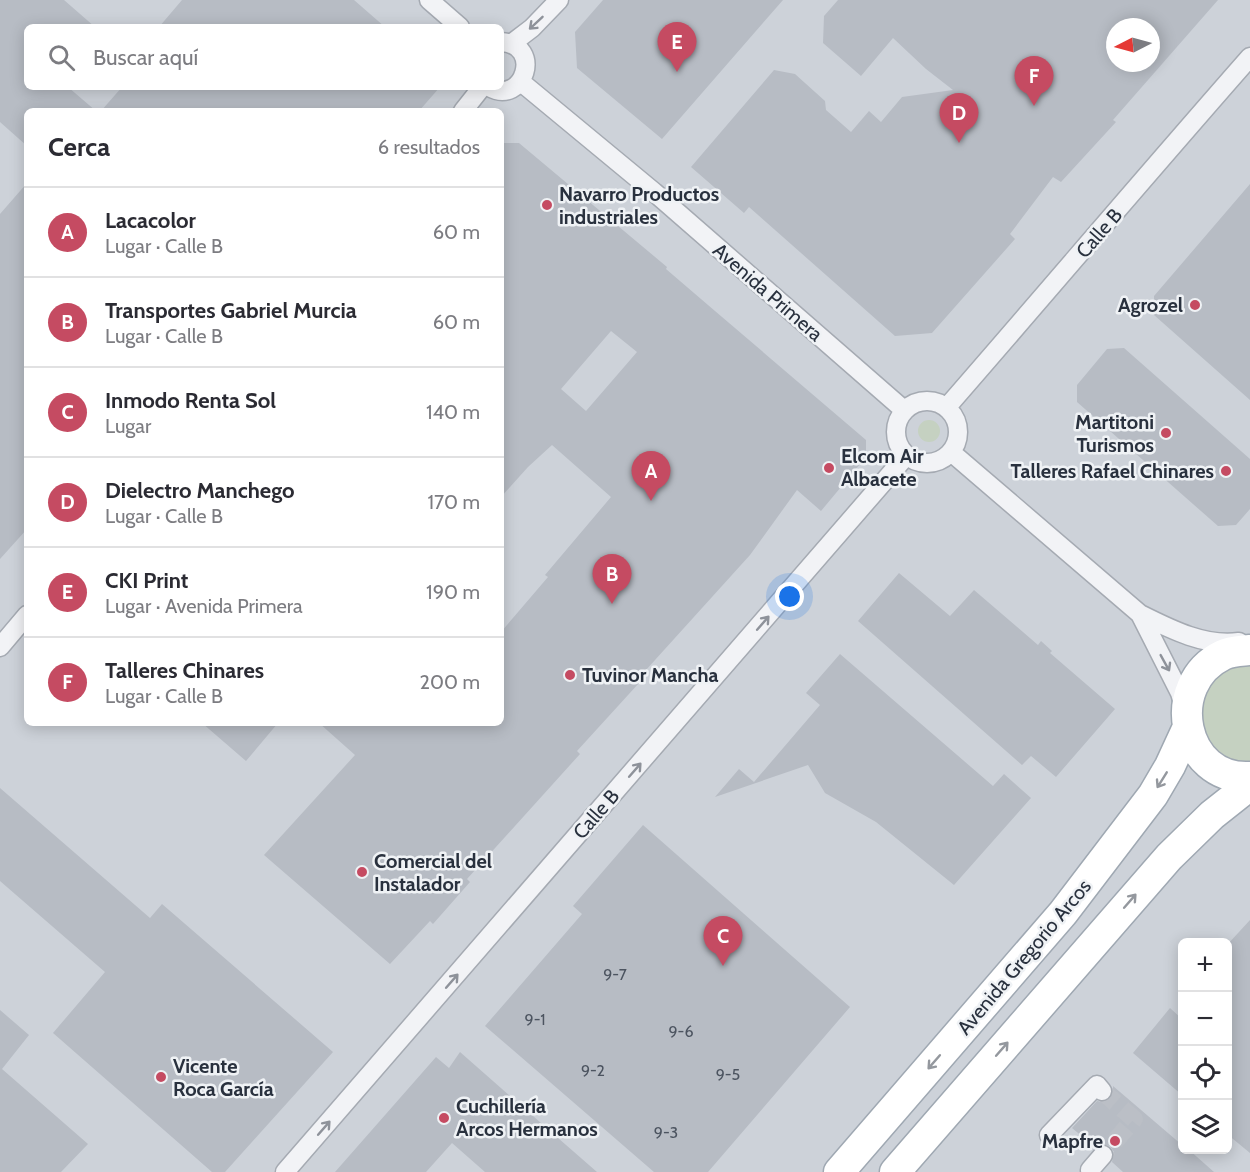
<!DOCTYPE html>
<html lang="es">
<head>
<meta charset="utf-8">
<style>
  :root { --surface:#fff; --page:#f7f7f7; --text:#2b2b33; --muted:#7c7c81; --line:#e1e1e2; --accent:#c54b62 }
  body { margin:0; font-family:Cabin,sans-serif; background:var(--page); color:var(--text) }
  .controls { position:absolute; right:18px; bottom:18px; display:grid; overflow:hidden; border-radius:9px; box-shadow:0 3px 15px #0003 }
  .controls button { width:54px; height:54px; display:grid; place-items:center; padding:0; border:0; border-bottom:2px solid var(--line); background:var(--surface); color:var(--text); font:30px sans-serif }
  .compass { position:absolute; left:1106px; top:18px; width:54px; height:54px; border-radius:50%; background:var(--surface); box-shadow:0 3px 15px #0003; rotate:264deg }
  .you { position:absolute; left:790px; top:597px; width:21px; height:21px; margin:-15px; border:4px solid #fff; border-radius:50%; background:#1a73e8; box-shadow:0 0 0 9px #1a73e833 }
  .badge { display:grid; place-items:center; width:39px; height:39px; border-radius:50%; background:var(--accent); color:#fff; font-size:20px; font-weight:700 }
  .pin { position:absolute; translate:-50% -50px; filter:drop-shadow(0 2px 3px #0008) }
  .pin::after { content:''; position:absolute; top:32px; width:21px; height:18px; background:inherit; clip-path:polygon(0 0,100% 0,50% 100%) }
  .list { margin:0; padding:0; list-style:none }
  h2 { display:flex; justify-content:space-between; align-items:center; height:78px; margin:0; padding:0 24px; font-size:26px }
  h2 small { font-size:20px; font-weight:400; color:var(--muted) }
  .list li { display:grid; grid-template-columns:39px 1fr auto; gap:18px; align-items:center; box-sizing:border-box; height:90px; padding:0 24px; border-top:2px solid var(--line) }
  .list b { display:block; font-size:22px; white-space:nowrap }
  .list p { margin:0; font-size:20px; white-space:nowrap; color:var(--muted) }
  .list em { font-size:20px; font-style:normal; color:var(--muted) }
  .icon { flex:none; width:33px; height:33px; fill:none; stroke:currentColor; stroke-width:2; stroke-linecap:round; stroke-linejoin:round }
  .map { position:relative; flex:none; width:1250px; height:1172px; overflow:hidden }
  .search { position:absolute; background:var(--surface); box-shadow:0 3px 15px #0003; left:24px; top:24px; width:480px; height:66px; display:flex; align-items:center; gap:15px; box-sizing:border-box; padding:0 21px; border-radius:9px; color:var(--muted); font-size:22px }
  .panel { position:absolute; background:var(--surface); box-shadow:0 3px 15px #0003; left:24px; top:108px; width:480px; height:618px; border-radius:9px }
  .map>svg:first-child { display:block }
</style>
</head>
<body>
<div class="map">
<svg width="1250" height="1172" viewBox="0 0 1250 1172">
  <rect width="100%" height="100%" fill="#dfe3e8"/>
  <path fill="#cdd2d9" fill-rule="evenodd" d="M0,0H1250V1172H0ZM27,27H501V87H27ZM1115,27H1151V63H1115ZM27,111H501V723H27ZM1182,942H1228V1150H1182Z"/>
  <path fill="#c5d1c1" d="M918 431a11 11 0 1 1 22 0a11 11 0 1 1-22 0Z
    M1250,662V767L1212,751L1198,724L1208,682L1229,666Z"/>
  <path fill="#b7bcc4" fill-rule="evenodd" d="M0,0H64L95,27H27V87H68L96,111H27V146L0,122Z
    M182,0H354L385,27H159Z
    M603,0H783L662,139L577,68L575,32Z
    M838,0H1218L1113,120L1116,122L1061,182L1053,177L1010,234L1015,239L932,333L895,336L749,207L744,213L691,167L774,70L795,74L825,101L826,110L851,132L869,111L881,122L902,97L953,90L926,69L893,38L861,76L823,43L824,16ZM1115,27H1151V63H1115Z
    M122,87H440L419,111H101Z
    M501,143H519L667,267L666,269L715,311L866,440V457L821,511L797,490L750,555L636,681L639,683L577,751L580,754L467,879L470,882L433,924L430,921L390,964L264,855L355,755L319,723H501V632L548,577L545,575L611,497L552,445L528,467L501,497ZM611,331L637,352L586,411L561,389Z
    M27,183V529L0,559V214Z
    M1250,184V400L1154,315V296Z
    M1124,348L1250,459V509L1236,525L1218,526L1077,402V385L1107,349Z
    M899,573L950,616L974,590L1038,645L1041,641L1052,651L1050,653L1115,709L1056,777L1031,756L1022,765L858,621Z
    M840,654L993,786L1004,774L1031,798L954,885L876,822L825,793L808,765L715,797L739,769L754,782L820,705L806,693Z
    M202,723H278L246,761Z
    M0,788L150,918L162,904L333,1052L225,1172H212L53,1033L105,972L0,881Z
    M643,825L850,1007L708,1172H654L485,1026L582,914L573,906Z
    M1250,920V1153L1227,1134V945Z
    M1170,1008L1182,1019V1095L1133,1053Z
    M0,1010L29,1035L2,1069L88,1144L61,1172H0Z
    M460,1052L558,1138L597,1172H485L452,1143L426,1172H335L436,1057L449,1068Z
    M1113,1086L1182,1145V1149H1188L1214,1172H1123L1112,1162L1114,1152L1110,1146L1100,1144L1095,1147L1072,1128L1097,1101L1103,1102L1110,1099L1113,1094Z"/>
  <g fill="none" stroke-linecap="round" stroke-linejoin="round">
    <path stroke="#bbbfc6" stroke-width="18" stroke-dasharray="18 9" stroke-linecap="butt" d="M1102,1091L1134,1119L1103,1155"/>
    <defs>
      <path id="street" d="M429,0L460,27
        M511,44L532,28L559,0
        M521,82L654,192L904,410
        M489,87C524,107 544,44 501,42
        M463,111L482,87
        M896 432a31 31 0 1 1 62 0a31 31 0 1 1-62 0Z
        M947,407C1048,291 1148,173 1250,57
        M951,452L1140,614C1170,629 1205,647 1239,642
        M1140,614L1180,693L1185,710
        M0,647L27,615
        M1049,1135L1097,1085L1102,1091
        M1090,1170L1103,1155
        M285,1172L906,456"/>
      <path id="primary" d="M1250,650C1241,651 1231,651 1223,655C1163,684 1182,781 1250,777
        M839,1172L1063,913L1153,795L1170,766L1188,727
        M895,1172L1169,857L1212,815L1250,785"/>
    </defs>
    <use href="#street" stroke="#a5aab2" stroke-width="21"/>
    <use href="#primary" stroke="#9fa8b2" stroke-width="33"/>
    <use href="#street" stroke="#f2f3f6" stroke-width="18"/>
    <use href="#primary" stroke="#fff" stroke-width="30"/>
  </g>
  <defs><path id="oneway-shaft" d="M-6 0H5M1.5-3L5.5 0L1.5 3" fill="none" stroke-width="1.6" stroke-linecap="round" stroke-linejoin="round" transform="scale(1.5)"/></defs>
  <g stroke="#8e929a">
    <use href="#oneway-shaft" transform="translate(536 23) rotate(137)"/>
    <use href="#oneway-shaft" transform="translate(763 623) rotate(-49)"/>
    <use href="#oneway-shaft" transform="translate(1165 663) rotate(61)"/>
    <use href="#oneway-shaft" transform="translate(635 770) rotate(-49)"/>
    <use href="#oneway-shaft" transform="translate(452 981) rotate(-49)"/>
    <use href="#oneway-shaft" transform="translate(324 1128) rotate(-49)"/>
  </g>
  <g stroke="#94989e">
    <use href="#oneway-shaft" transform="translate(1162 780) rotate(122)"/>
    <use href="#oneway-shaft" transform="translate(1130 901) rotate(-49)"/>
    <use href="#oneway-shaft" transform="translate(1002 1049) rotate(-49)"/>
    <use href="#oneway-shaft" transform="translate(934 1062) rotate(131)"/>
  </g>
  <g fill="#c54b62" stroke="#eff2f5" stroke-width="2">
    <circle cx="547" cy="205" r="6"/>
    <circle cx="1195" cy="305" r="6"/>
    <circle cx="1166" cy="433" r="6"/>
    <circle cx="829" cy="468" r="6"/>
    <circle cx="1226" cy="471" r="6"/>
    <circle cx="570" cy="675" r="6"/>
    <circle cx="362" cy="872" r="6"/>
    <circle cx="161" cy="1077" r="6"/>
    <circle cx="444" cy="1118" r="6"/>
    <circle cx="1115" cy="1141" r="6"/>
  </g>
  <g text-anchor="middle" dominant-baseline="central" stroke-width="5" stroke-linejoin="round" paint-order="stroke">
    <g font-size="16" fill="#4c5460">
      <text x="615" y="974">9-7</text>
      <text x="535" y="1019">9-1</text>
      <text x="681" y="1031">9-6</text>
      <text x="593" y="1070">9-2</text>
      <text x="728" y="1074">9-5</text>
      <text x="666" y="1132">9-3</text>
    </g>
    <g font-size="20" font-weight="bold" fill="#29313e" stroke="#eff2f5" text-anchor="start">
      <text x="559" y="194">Navarro Productos<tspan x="559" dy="23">industriales</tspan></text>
      <text x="1183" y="305" text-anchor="end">Agrozel</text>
      <text x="1154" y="422" text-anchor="end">Martitoni<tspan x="1154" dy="23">Turismos</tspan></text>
      <text x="841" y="456">Elcom Air<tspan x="841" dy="23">Albacete</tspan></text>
      <text x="1214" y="471" text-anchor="end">Talleres Rafael Chinares</text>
      <text x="582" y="675">Tuvinor Mancha</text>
      <text x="374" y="861">Comercial del<tspan x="374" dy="23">Instalador</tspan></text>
      <text x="173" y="1066">Vicente<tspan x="173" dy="23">Roca García</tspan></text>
      <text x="456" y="1106">Cuchillería<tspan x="456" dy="23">Arcos Hermanos</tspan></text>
      <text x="1103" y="1141" text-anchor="end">Mapfre</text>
    </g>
    <g font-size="20" fill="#29313e" stroke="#eff2f5">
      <text transform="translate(1099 233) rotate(-49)">Calle B</text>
      <text transform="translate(768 292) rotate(41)">Avenida Primera</text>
      <text transform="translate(596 814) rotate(-49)">Calle B</text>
      <text transform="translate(1024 957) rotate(-50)">Avenida Gregorio Arcos</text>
    </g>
  </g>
</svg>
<div class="controls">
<button>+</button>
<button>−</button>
<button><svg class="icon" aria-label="locate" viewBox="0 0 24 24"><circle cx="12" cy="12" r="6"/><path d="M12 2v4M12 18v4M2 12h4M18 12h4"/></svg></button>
<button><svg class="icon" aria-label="layers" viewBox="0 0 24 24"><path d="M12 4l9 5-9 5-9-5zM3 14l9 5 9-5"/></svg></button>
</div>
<svg class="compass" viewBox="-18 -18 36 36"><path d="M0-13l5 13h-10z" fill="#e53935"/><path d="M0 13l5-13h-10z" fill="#7c7c81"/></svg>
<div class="you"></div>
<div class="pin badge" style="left:651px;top:501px">A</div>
<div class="pin badge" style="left:612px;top:604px">B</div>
<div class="pin badge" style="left:723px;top:966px">C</div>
<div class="pin badge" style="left:959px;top:143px">D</div>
<div class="pin badge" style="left:677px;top:72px">E</div>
<div class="pin badge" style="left:1034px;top:106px">F</div>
<div class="search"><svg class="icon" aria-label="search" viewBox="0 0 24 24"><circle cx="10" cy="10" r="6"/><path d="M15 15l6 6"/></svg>Buscar aquí</div>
<section class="panel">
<h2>Cerca<small>6 resultados</small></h2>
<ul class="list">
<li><span class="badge">A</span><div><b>Lacacolor</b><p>Lugar · Calle B</p></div><em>60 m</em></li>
<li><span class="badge">B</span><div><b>Transportes Gabriel Murcia</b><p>Lugar · Calle B</p></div><em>60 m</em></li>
<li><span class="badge">C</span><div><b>Inmodo Renta Sol</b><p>Lugar</p></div><em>140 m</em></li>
<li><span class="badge">D</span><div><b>Dielectro Manchego</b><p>Lugar · Calle B</p></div><em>170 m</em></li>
<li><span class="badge">E</span><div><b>CKI Print</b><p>Lugar · Avenida Primera</p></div><em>190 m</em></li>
<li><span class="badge">F</span><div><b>Talleres Chinares</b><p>Lugar · Calle B</p></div><em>200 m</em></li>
</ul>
</section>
</div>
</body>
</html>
